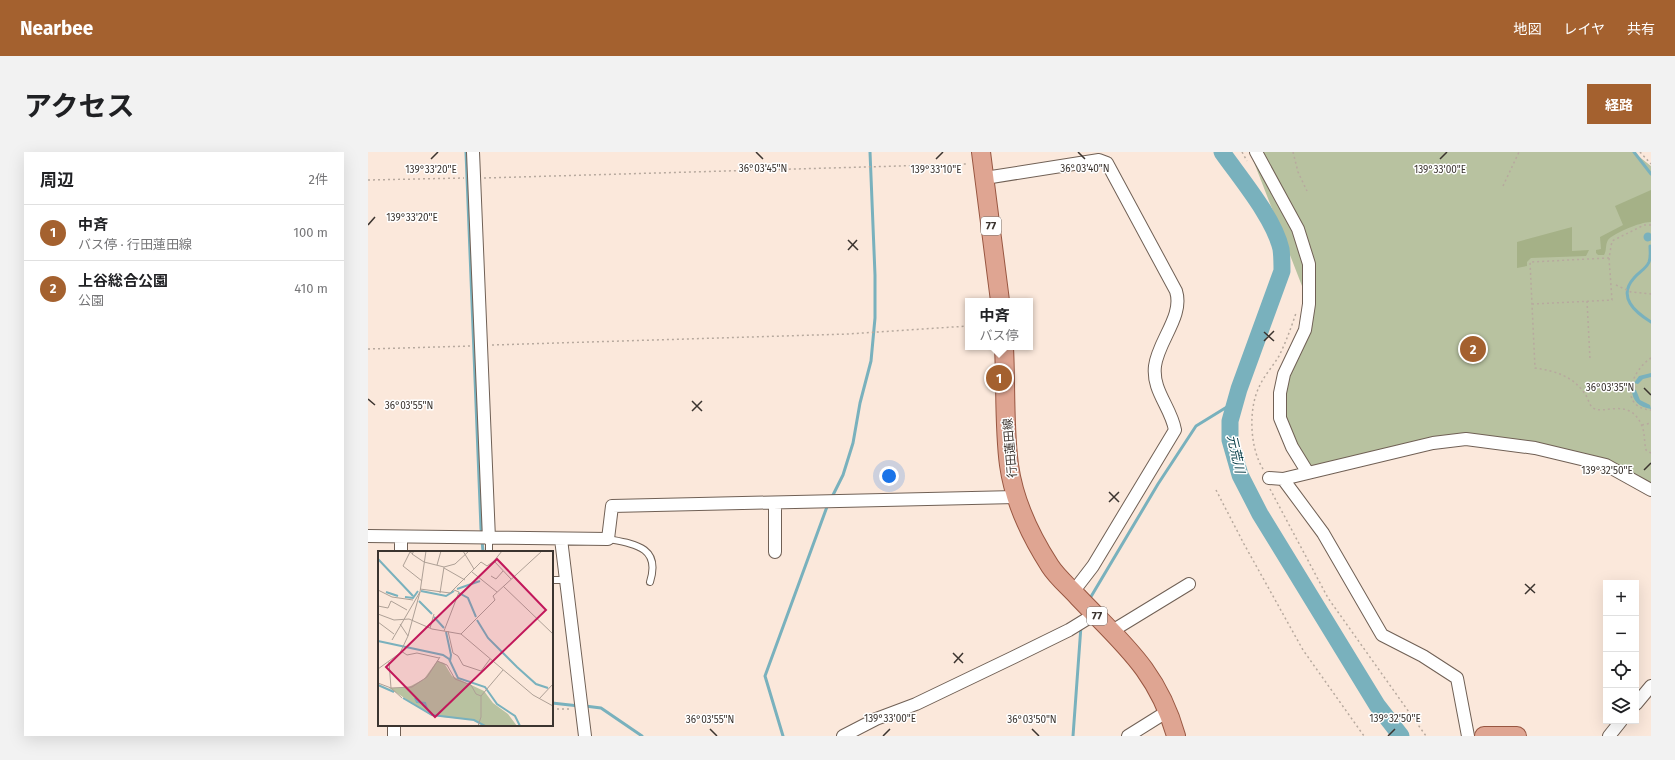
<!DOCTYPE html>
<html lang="ja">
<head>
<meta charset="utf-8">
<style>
  :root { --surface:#fff; --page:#f2f2f2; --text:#202124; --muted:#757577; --line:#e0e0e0; --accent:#a4612f }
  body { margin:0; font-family:"Fira Sans","Noto Sans JP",sans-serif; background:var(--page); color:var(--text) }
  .controls { position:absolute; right:12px; bottom:12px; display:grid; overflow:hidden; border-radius:0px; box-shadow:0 4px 16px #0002 }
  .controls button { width:36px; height:36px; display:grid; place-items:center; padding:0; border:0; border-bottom:1px solid var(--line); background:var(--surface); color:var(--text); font:20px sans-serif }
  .you { position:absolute; left:521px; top:324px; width:14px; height:14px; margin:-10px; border:3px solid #fff; border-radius:50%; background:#1a73e8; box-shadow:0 0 0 6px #1a73e833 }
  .badge { display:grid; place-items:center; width:26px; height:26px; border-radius:50%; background:var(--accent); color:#fff; font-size:13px; font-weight:700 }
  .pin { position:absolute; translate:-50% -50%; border:2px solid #fff; box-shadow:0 1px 4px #0006 }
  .popup { position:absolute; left:597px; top:146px; width:68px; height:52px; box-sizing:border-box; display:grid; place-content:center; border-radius:0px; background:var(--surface); filter:drop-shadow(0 1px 3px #0005); font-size:13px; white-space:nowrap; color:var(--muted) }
  .popup b { font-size:15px; color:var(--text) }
  .popup::after { content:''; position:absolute; left:50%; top:100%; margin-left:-8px; border:8px solid transparent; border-top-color:var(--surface) }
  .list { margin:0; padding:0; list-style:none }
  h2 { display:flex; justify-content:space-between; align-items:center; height:52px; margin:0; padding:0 16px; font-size:17px }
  h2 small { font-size:13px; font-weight:400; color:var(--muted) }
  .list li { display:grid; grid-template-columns:26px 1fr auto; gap:12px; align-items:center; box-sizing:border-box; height:56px; padding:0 16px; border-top:1px solid var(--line) }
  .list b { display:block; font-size:15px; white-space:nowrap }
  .list p { margin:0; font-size:13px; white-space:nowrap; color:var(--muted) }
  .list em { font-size:13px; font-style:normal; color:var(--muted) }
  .icon { flex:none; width:22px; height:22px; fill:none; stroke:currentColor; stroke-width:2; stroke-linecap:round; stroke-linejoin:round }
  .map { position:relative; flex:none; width:1283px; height:584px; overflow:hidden; border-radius:0px }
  header { display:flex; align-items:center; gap:24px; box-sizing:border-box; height:56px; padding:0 20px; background:var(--accent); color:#fff }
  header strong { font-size:19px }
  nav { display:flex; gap:22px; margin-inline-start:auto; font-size:14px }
  .intro { display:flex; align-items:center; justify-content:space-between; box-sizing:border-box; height:96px; padding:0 24px }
  h1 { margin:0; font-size:28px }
  .button { padding:10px 18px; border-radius:0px; background:var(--accent); color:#fff; font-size:14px; font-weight:700 }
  main { display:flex; gap:24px; padding:0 24px }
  aside { flex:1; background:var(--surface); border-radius:0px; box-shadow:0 4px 16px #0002 }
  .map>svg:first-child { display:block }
</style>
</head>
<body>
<header>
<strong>Nearbee</strong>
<nav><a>地図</a><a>レイヤ</a><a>共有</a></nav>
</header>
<div class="intro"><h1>アクセス</h1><a class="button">経路</a></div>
<main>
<aside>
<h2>周辺<small>2件</small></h2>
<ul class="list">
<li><span class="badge">1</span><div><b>中斉</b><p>バス停 · 行田蓮田線</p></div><em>100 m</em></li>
<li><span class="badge">2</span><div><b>上谷総合公園</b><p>公園</p></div><em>410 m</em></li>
</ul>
</aside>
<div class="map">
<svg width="1283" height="584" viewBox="0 0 1283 584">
  <rect width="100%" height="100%" fill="#fbe8db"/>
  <path fill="#b8c2a0" d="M882,0H1265L1283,14V338L1238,313L1167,296L1065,291L940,321L912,266V241L941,152Z"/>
  <path fill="#a5b187" d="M1283,38V70C1275,69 1245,81 1240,88C1237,93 1239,98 1236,103H1230L1228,101V98L1233,97L1232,85L1255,73L1247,54Z
    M1204,75V99L1221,98L1218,104L1163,106L1159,110V114L1149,116V90Z"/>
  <path fill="#79b1bd" d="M1275.5 85a4.5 4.5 0 1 1 9 0a4.5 4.5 0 1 1-9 0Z
    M1283,221V225L1275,227L1270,232L1266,231L1271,224Z
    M1264,237L1268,238L1272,248L1282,253L1283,257C1271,255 1264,249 1264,237Z"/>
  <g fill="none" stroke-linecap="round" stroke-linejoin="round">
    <path stroke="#79b1bd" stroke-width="3" d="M98,0L113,377L114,382
      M1266,0L1283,22
      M1282,94C1282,99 1283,105 1281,110C1278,117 1271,120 1266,126C1249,145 1267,160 1283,170
      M463,347L475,323L485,291L492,251L503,209L507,166V123L502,0
      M114,388L115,400
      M721,448L790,332L828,274L867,250
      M184,551L211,554
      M217,554L233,556L274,584
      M415,584L397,524L460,352
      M705,584L713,474"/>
    <path stroke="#79b1bd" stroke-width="17" d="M854,0C873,27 906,66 913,97C914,104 914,112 914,119L871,237L862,269V288L872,323L892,362L1009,553L1033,584"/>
    <defs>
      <path id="lane" d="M121,387V400
        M240,387C267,392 293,395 282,430
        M184,428H198"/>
      <path id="street" d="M105,0L121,387
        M888,0L930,77L941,112V152L937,178L916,222L912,241V266L924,295L940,321
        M617,26L731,8L739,11L808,139C816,164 790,189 787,214C784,239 803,255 807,278L725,414L705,440
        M901,326L915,327L1065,291L1098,287L1167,296L1238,313L1283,338
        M915,327L955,381L1014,483L1055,504L1089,526L1100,584
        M407,351V400
        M0,384L240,387L244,354L648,345
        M193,387L217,584
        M33,400V386
        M744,479L821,432
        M1268,552L1283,534
        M26,584V573
        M475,584L508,567L548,552L646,505L701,478L727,462
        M760,584L800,559
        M1241,584L1253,569"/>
      <path id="primary" d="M613,0L632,149
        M636,195C638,233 636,276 641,313C646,349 662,383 682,414C689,425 701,435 710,445C754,491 790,519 808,584
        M1116,584H1149"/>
    </defs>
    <use href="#lane" stroke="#706055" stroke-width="8"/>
    <use href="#street" stroke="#706055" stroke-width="14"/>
    <use href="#primary" stroke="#985641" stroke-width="20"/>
    <path stroke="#b7a99e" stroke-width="1.5" stroke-dasharray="2 3" stroke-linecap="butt" d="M874,0L879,9
      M925,0L930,20L939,39
      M1272,0L1283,12
      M116,26L600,12
      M0,28L96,26
      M1135,34L1151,0
      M1283,73H1276L1244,89L1241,106L1162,110L1167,216C1187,219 1205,224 1217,242C1220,246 1221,252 1224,255C1234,265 1261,243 1274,274C1277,281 1276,290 1278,298L1283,301
      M1248,133L1263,140L1283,142
      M1219,149L1222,207
      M1164,152L1244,148L1241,106
      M124,193L480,182L600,174
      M0,197L103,194
      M1283,206C1264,218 1249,255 1283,258
      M1254,231L1269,235
      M1274,273L1283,271
      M895,317C882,296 880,258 891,235C896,224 905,214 911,204C918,190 923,176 928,161
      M902,337L960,446L1058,584
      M848,338L876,392L935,498L996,584
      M184,557H202"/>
    <use href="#lane" stroke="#fff" stroke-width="6"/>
    <use href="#street" stroke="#fff" stroke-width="12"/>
    <use href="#primary" stroke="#dfa592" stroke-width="18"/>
  </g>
  <path fill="none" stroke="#3b342f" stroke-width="1.5" d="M388,0L395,7M710,0L717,7M63,7L70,0M568,7L575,0M1072,7L1079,0M0,73L7,65M480,88L490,98M480,98L489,88M896,180L906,189M896,189L906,179M1276,236L1283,243M0,247L7,253M324,249L334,259M324,259L334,249M1276,318L1283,311M741,340L751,350M741,350L751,340M1157,432L1167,441M1157,442L1167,432M585,501L595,511M586,511L595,501M342,577L349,584M664,577L671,584M515,584L522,577M1020,584L1027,577"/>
  <g text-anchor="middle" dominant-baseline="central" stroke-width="3" stroke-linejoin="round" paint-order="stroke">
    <g fill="#fff" stroke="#76716d" stroke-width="1">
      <rect x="613" y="65" width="20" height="18" rx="3"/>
      <rect x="719" y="455" width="20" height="18" rx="3"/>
    </g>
    <g font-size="11" font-weight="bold" fill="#3b342f">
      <text x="623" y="74">77</text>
      <text x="729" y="464">77</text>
    </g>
    <g font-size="12" fill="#3b342f" stroke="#fff">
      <text transform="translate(642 296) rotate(-95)">行田蓮田線</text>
    </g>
    <g font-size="13" font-style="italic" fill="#043b45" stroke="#fff">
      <text transform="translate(868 302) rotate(77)">元荒川</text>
    </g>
  </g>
  <g transform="translate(10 399)">
    <rect width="175" height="175" fill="#fbe8db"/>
    <path d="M59,110L66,112L74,125L106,140L115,152L130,163L139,175H107L96,169L54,165L11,137H29L46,128Z" fill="#b8c2a0"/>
    <path fill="none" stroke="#79b1bd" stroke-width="2" d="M0,8L35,45M79,38L102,30M43,40L68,45L76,40M8,41L20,45M81,42L90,47L98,66M27,46L35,47L40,40M41,50L54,63M56,66L66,77M99,69L110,87L139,116L158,133L170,137M68,81L73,104L72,110M0,90L65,104L71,108L80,127L107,136L119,153L137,165L142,175M0,134L16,141M25,147L54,164L96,169L107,175M37,147L39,151L47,152L49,158"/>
    <path fill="none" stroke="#aea096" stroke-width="1" d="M36,0L34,3L46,11L66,16L77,13L91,0M85,0L96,18M35,3L32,1L25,15L44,30M116,10L124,0M59,14L63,0M66,17L87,29M94,21L119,41M113,25L118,28L125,20M125,35L175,83M42,38L72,42L103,11L109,15L116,10L133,28M0,39L14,46L35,49M62,42L66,16M0,55L10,57L13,50L29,59M0,63L16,69L31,68L54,78L83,83L155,144L175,155M0,71L16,83M22,73L30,85M52,77L56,63M66,80L81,41L76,39M70,80L75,102L80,105L85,114L103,120L112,108M83,83L117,49L115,45L164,0M14,89L42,41M23,100L29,104L39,102L61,107M59,110L69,114L77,128L93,134L98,143L103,145M11,111L13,137L24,147M0,118L22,102L30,85L42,41L48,0M0,132L13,137L34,136L49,126L62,106M161,148L175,133M100,175L103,166V145L125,119"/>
    <path fill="#c2185b" fill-opacity="0.15" stroke="#c2185b" stroke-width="2" d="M119,8L168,59L57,166L8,116Z"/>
    <rect width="175" height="175" fill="none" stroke="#3b342f" stroke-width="2"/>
  </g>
  <g font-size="10" text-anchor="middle" fill="#3b342f" stroke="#fff" stroke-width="3" stroke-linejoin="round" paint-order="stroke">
    <text x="395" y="20">36°03'45"N</text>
    <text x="717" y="20">36°03'40"N</text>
    <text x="63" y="21">139°33'20"E</text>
    <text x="568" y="21">139°33'10"E</text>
    <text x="1072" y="21">139°33'00"E</text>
    <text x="44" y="69">139°33'20"E</text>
    <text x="1242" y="239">36°03'35"N</text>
    <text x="41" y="257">36°03'55"N</text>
    <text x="1239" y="322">139°32'50"E</text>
    <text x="522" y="570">139°33'00"E</text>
    <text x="1027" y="570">139°32'50"E</text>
    <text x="342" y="571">36°03'55"N</text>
    <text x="664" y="571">36°03'50"N</text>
  </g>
</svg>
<div class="controls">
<button>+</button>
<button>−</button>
<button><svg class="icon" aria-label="locate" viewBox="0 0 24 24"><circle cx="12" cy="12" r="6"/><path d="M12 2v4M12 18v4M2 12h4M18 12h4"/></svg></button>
<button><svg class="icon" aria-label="layers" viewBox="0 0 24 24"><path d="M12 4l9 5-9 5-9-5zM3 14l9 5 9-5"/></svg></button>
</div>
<div class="you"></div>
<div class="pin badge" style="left:631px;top:226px">1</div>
<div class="popup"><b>中斉</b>バス停</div>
<div class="pin badge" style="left:1105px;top:197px">2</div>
</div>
</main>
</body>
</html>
